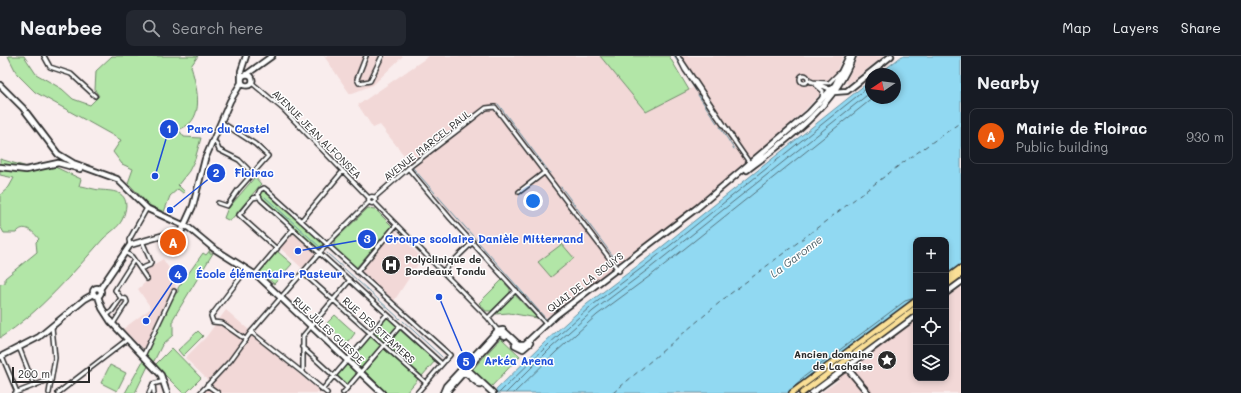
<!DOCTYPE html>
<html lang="en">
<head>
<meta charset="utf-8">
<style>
  :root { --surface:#171b24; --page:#242831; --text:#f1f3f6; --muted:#9ea1a6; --line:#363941; --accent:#ea580c }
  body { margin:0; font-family:Mali,sans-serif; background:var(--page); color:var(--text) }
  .controls { position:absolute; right:12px; bottom:12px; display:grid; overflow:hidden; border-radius:8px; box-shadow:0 2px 6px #0003 }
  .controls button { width:36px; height:36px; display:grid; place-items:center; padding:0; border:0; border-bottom:1px solid var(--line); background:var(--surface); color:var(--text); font:20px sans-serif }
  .compass { position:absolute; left:865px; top:12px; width:36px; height:36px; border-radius:50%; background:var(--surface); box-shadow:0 2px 6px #0003; rotate:257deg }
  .scale { position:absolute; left:12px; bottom:10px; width:78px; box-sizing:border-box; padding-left:4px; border:2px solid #2b2b2b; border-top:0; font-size:11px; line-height:14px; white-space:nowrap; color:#2b2b2b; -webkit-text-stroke:3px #fff; paint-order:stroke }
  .you { position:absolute; left:533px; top:145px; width:14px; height:14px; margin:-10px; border:3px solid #fff; border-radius:50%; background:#1a73e8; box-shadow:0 0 0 6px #1a73e833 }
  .badge { display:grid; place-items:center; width:26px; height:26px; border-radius:50%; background:var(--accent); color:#fff; font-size:13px; font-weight:700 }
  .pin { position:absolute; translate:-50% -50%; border:2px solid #fff; box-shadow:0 1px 4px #0006 }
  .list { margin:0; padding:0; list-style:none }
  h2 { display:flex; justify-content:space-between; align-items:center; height:52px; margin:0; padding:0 16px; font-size:17px }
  h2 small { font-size:13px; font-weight:400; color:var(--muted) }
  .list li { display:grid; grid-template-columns:26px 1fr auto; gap:12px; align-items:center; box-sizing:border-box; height:56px; margin:0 8px 8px; padding:0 8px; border:1px solid var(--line); border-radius:8px }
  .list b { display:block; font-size:15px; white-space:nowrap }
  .list p { margin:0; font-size:13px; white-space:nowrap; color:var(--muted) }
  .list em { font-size:13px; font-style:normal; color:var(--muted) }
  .icon { flex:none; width:22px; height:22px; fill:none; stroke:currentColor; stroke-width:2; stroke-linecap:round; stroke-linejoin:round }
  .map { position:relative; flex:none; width:961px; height:337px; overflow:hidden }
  header { display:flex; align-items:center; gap:24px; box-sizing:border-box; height:56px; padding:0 20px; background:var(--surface); border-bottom:1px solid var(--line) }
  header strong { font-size:19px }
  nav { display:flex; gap:22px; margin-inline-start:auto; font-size:14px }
  .search { width:280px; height:36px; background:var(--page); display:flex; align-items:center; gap:10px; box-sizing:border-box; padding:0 14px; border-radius:8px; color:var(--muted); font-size:15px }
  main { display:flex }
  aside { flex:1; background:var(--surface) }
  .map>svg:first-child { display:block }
</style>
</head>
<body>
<header>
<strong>Nearbee</strong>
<div class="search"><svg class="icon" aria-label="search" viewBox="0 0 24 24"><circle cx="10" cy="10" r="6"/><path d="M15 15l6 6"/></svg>Search here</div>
<nav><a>Map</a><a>Layers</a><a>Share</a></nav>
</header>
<main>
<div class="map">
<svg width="961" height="337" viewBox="0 0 961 337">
  <rect width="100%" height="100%" fill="#f9eded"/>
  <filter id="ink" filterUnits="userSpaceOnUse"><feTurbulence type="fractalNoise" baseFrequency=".025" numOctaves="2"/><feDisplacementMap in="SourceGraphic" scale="8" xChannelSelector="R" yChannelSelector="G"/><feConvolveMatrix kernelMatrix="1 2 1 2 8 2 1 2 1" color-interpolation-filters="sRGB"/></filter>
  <g filter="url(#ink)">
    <path fill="#f2d8d7" d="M324,0H403L373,29L350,38Z
      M429,0H600L646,56L698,29L680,0H843L836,16L823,35L803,56L708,140L573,244L571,242L544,263L524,237L446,152L380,69L373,72L358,49Z
      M858,0H884L848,28L846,26Z
      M395,174L422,202L394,245L361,215Z
      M293,177L316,198L303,213L280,192Z
      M163,203L177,225L175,228L176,230L144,294L123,273L151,252L138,233L148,224L143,215Z
      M961,230V337H821L839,324L838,322L916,264V322H946V242Z
      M226,254L249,274L252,279L322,337H203L211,327L185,302L206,281Z"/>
    <path fill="#b2e6a7" stroke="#6e8869" d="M8,0H24L36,18L62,33L73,43L90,49L99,40L95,34L96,15L112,0H198L191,10C195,26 204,53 190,67C187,70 182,72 179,74L184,81L201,82L195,103L189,115L178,129L185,136L183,137L178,133L170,140L164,156L149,149L128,127L133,113L122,108L113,96L121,84L35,36L17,18Z
      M600,0H669L689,34L646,56Z
      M0,103L34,113L53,110L81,123L79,130C85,130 88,132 94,133C104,136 125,131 126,149C126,153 124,160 122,164C118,172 110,176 103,183C72,218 40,256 0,282V228L5,227V222L37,196L36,186L39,183C33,175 24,167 16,177H4L0,170V139L9,131L14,122L0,119Z
      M255,121L261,128L230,165L224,162L227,154Z
      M264,134L323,185V188L317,194L264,146L259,139Z
      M368,152L375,153L392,170L356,212L334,192V185Z
      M562,188L574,202L551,221L538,206Z
      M211,193L209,197H213L173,263V279L162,289L154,305L152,306L145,298L173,239L178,236V232L203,197L206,199Z
      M277,195L292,208L274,228L260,216Z
      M502,224L510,233V236L491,255H486L479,247Z
      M514,238L537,262L509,257L496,258Z
      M335,259L355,277L347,288L326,268Z
      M388,260L398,269L383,287L373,278Z
      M400,274L435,305L422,320L388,289Z
      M198,275L203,280L183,300L178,294Z
      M372,279L382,290L362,315L349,304L369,280Z
      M501,282L520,300L491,331L472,314Z
      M172,292L201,322L186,337H183L155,309Z
      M384,293L418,323L406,337H387L365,315Z
      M144,303L149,308L135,337H125Z
      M347,308L357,318L346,330L336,320Z
      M110,309L126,317L117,335L101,327Z"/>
    <path fill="#91d9f2" stroke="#6893a2" d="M902,0H961V222L946,233V184H916V256L807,337H493L546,285L587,248L644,205L871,24V42H895V18H879Z"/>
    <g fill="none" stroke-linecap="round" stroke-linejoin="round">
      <path stroke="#54717b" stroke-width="1" d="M795,330L801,323L905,245L915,242
        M499,337L549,288L590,251L647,208L871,29
        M506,337L552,291L593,255L650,212L871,36
        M514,337L556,296L597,259L654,217L873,42"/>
      <path stroke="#6893a2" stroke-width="1" d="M674,0L696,35
        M698,39L717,67
        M498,48L550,117
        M720,71L734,93
        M413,112L546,263
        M561,131L619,208
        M265,141L320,191
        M327,197L400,263
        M403,265L442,301"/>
      <path stroke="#4a5f67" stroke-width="1" stroke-dasharray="5 4" stroke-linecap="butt" d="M613,337L726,241L901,108L961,66"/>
      <defs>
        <path id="street" d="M44,0L50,11L71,18L95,40
          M366,0L357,23L359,27L370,25L382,0
          M678,0L685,14L751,109
          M681,4L735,85
          M800 23a4 4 0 1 1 8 0a4 4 0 1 1-8 0Z
          M808,24L832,34
          M811,26L829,27L839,17
          M252,27L283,53L369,142
          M816,29L823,35L822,42
          M212,85L216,87L219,94L239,104L248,113
          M408,112L450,162L546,268
          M519,136L545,116
          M368.5 144a3.5 3.5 0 1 1 7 0a3.5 3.5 0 1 1-7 0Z
          M258,141L253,142L239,159L277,193
          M374,142L412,109L463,70L486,52L495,51L619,215
          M374,146L488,262L499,276
          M218,147L227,150L238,134L268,100L255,88L221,66
          M301,165L343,115
          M130,189L129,184L147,152
          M125,196L132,201L147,223
          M140,213L150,209L151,206L142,185
          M357,216L396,169
          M442,216L473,186
          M303,217L426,327
          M255,218L293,173
          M107,259L112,255L121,242
          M488,262L516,234
          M113,268L127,246L126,243L121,242L115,234L134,204
          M251,276L303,317
          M245,283L222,267L213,266L211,260L247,213
          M19,291L34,329
          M302,291L347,332
          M2,300L17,336
          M143,300L174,235
          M153,328L154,337
          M207,329L218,337
          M322,334L387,258
          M15,337L51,323
          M49,337L55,302L52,271
          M58,337L128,283
          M149,337L153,328L164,325
          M200,337L230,305L251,276L329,186L369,146
          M327,337L303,317V280L350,224
          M343,337L400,270
          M417,337L450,299L268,135L264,132L260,134L258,138L261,144L442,308"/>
        <path id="secondary" d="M247,18L272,0
          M241.5 24a5.5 5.5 0 1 1 11 0a5.5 5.5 0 1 1-11 0Z
          M0,29L23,52L58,98L73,107L117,123L148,153L189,172L213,192L259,221L382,337
          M834,36L847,35L891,0
          M0,111L26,114L58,107L80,113
          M747,114C788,83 835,50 853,0
          M93 236a4 4 0 1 1 8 0a4 4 0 1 1-8 0Z
          M100,233L130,189L182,174L193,150L205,103L230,45L241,27V15L246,0
          M946,237L961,226
          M98,240L102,252L111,266L161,319L167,337
          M515,289L523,293L530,287
          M0,301L39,281L85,243L94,238
          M465,311L493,337
          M847,312L868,337
          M463,315L480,329
          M443,337L446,330L497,275L503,274L518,288H525L555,260L697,152L809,57L835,29L849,0
          M448,337V334L499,277L505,280
          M812,337L916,260"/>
        <path id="primary" d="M946,223L961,212
          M946,229L961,218
          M792,337L916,245
          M802,337L916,252"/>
      </defs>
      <use href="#street" stroke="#2b2b2b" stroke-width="6"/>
      <use href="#secondary" stroke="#2b2b2b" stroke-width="8"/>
      <use href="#primary" stroke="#2b2b2b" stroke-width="8"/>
      <use href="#street" stroke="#fff" stroke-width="3"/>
      <use href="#secondary" stroke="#fff" stroke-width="4.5"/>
      <use href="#primary" stroke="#fadf96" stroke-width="5"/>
    </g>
  </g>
  <defs>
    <symbol id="hospital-disc" viewBox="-11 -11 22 22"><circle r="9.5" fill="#2b2b2b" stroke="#fff"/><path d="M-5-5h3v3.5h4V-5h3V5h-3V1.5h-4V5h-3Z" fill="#fff"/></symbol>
    <symbol id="sight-disc" viewBox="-11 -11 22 22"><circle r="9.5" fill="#2b2b2b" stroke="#fff"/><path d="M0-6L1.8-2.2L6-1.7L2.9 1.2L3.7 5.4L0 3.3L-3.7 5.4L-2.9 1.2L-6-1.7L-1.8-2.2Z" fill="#fff"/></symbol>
  </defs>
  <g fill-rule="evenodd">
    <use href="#hospital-disc" x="380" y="198" width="22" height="22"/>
    <use href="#sight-disc" x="876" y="293" width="22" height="22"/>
  </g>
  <g text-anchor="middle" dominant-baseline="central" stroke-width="3" stroke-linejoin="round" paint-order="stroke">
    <g font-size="10" fill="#2b2b2b" stroke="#fff">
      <text transform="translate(317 78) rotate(45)">AVENUE JEAN ALFONSEA</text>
      <text transform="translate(427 89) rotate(-38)">AVENUE MARCEL PAUL</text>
      <text transform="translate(585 226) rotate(-37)">QUAI DE LA SOUYS</text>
      <text transform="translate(329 274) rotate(43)">RUE JULES GUESDE</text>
      <text transform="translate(379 274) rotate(42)">RUE DES STEAMERS</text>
    </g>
    <g font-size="10" font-weight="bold" fill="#2b2b2b" stroke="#fff" text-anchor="start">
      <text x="405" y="203">Polyclinique de<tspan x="405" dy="12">Bordeaux Tondu</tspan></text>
      <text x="873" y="298" text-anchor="end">Ancien domaine<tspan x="873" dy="12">de Lachaise</tspan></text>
    </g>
    <g font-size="11" font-style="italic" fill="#4a5f67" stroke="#fff">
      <text transform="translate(796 200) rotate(-37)">La Garonne</text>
    </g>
  </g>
  <path fill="none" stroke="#1d4ed8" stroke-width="1.5" d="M155 120L169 73M170 154L216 117M298 195L367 183M146 265L178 218M439 241L466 305"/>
  <g fill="#1d4ed8" stroke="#fff" stroke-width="1.5">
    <circle cx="155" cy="120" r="4"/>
    <circle cx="170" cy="154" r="4"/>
    <circle cx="298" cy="195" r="4"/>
    <circle cx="146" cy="265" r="4"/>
    <circle cx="439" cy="241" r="4"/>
    <circle cx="169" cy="73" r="10"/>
    <circle cx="216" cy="117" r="10"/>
    <circle cx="367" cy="183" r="10"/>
    <circle cx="178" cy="218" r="10"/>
    <circle cx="466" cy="305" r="10"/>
  </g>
  <g font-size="12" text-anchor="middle" font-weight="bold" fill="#fff">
    <text x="169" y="77">1</text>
    <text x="216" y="121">2</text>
    <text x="367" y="187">3</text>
    <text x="178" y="223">4</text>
    <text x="466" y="310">5</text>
  </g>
  <g font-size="11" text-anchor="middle" font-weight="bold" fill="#1d4ed8" stroke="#fff" stroke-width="3" stroke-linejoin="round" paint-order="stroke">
    <text x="228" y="77">Parc du Castel</text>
    <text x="254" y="121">Floirac</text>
    <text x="484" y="187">Groupe scolaire Danièle Mitterrand</text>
    <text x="269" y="222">École élémentaire Pasteur</text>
    <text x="519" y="309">Arkéa Arena</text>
  </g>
</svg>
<div class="controls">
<button>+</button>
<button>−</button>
<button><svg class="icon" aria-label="locate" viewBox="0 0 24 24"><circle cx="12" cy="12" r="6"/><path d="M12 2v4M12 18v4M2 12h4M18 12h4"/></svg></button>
<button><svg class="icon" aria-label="layers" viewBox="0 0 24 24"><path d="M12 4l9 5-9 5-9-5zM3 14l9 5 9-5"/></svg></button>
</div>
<svg class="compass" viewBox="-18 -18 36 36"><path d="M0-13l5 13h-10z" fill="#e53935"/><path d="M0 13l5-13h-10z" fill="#9ea1a6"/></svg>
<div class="scale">200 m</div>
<div class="you"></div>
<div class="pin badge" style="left:173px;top:186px">A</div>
</div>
<aside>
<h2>Nearby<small></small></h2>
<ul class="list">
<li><span class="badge">A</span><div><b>Mairie de Floirac</b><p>Public building</p></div><em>930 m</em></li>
</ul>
</aside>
</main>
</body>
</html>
